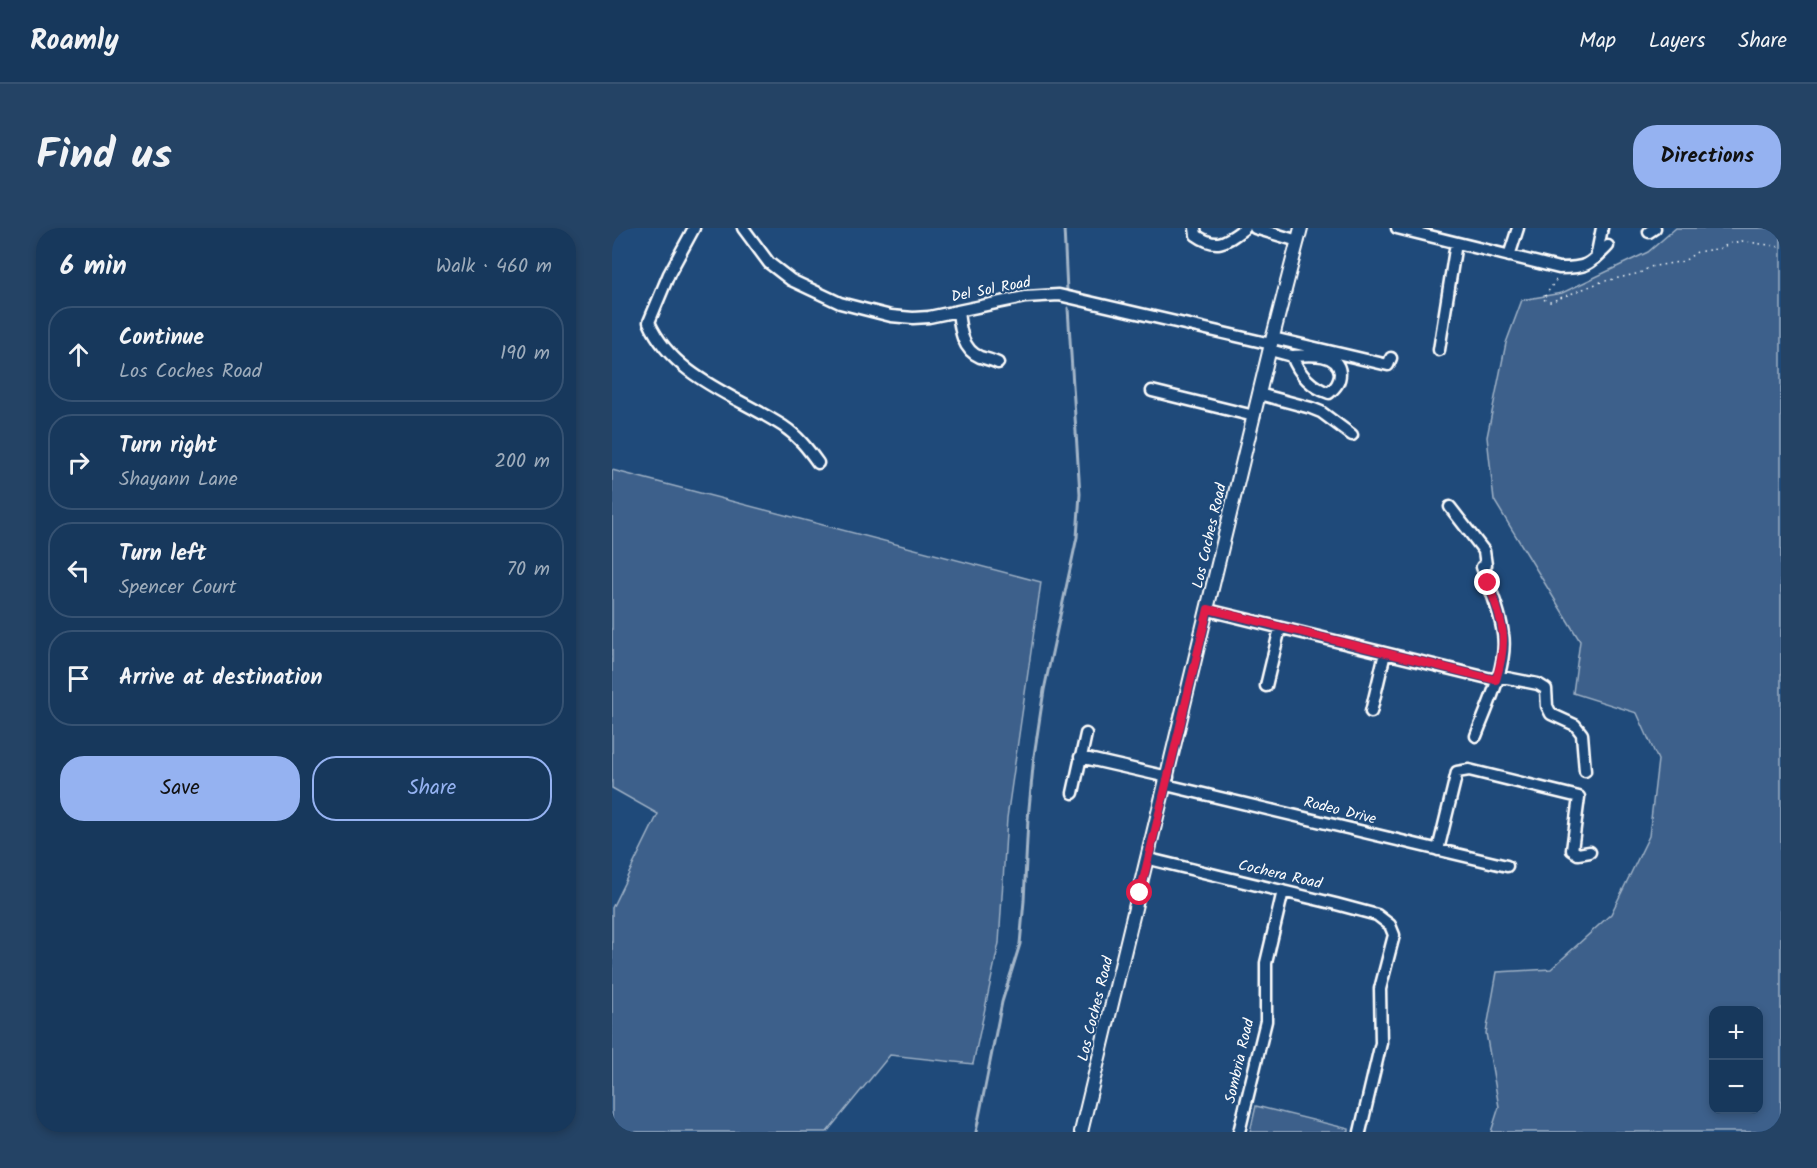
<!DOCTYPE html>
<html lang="en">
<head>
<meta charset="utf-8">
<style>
  :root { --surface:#17385c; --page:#244365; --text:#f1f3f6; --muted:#9eacbb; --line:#365272; --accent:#95b2f1 }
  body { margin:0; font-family:Kalam,sans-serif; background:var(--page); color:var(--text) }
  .controls { position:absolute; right:18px; bottom:18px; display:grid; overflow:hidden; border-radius:12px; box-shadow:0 3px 9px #0003 }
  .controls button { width:54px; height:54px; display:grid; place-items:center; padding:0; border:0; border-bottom:2px solid var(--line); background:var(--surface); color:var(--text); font:30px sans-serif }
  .stop { position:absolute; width:18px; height:18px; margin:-14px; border:4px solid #e11d48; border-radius:50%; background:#fff }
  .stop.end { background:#e11d48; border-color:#fff; box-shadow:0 2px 6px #0008 }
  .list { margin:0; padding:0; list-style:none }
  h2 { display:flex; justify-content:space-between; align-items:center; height:78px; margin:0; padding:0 24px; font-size:26px }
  h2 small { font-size:20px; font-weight:400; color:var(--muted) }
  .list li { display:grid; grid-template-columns:39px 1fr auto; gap:18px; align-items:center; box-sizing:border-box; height:96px; margin:0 12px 12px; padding:0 12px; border:2px solid var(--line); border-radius:24px }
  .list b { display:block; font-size:22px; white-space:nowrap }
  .list p { margin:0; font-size:20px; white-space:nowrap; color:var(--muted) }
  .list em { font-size:20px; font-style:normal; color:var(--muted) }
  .actions { display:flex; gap:12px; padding:18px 24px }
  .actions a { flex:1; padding:14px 0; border:2px solid var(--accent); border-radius:24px; text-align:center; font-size:21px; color:var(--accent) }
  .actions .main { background:var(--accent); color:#111 }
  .icon { flex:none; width:33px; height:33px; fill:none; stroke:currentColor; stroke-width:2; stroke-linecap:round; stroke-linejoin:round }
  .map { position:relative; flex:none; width:1169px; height:904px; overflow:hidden; border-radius:24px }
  header { display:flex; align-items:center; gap:36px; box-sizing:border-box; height:84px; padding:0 30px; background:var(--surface); border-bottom:2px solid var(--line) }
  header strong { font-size:28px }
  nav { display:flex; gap:33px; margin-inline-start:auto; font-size:21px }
  .intro { display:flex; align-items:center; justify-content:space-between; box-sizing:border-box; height:144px; padding:0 36px }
  h1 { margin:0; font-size:42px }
  .button { padding:15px 27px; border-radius:24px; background:var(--accent); color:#111; font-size:21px; font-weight:700 }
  main { display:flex; gap:36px; padding:0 36px }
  aside { flex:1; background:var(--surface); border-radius:24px; box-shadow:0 3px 9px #0003 }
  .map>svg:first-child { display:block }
</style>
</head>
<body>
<header>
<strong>Roamly</strong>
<nav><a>Map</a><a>Layers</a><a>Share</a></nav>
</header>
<div class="intro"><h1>Find us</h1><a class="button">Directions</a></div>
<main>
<aside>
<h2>6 min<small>Walk · 460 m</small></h2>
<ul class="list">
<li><svg class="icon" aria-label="ahead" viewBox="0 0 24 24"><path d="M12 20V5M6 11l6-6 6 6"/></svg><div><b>Continue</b><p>Los Coches Road</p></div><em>190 m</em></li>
<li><svg class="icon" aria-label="right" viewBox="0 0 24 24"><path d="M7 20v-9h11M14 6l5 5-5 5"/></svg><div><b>Turn right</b><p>Shayann Lane</p></div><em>200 m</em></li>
<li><svg class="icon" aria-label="left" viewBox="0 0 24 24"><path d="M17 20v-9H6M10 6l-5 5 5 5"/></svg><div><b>Turn left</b><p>Spencer Court</p></div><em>70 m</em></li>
<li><svg class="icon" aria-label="arrive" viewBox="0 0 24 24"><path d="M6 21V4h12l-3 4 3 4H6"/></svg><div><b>Arrive at destination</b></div></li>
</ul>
<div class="actions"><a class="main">Save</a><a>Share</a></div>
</aside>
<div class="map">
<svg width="1169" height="904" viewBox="0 0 1169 904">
  <rect width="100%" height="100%" fill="#1f4a7a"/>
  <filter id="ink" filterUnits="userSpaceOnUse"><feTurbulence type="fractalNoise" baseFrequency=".0167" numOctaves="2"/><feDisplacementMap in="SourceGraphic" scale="12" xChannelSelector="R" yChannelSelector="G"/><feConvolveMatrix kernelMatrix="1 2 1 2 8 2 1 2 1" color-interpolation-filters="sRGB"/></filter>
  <g filter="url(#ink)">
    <path fill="#3c618b" stroke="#9eb0c5" stroke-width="1.5" fill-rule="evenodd" d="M1064,0H1169V904H879L887,879L874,805L885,744L939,741L999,686L1037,608L1046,532L1025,485L961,465L968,413L882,272L875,209L894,115L910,72L950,65L1036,24ZM1102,782H1146V882H1102Z
      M0,242L429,354L395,590L387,715L361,836L278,827L215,904H0V680L46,586L0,560Z
      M644,878L737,901V904H638Z"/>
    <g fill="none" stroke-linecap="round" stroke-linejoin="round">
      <path stroke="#a3b5c8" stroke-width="3" d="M452,0L455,63
        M364,904L390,774L408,716L412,673L416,591L422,528L432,462L465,309L468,266L456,80"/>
      <defs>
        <path id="minor" d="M82,0L57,46L37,94C61,149 125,168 171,198C186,208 196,221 206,235
          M131,0L157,35L179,52L228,75L279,88L301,90L317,89L413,69L447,67L659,116
          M583,0L584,7C605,22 614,14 633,0
          M643,0L686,13
          M785,0L947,40C975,40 977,37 996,18
          M1037,4L1043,0
          M897,28L906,0
          M984,30L990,0
          M346,84C348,100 350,122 368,129C375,131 380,132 386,135
          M661,110L776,137L779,130
          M658,122L680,128C687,146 699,159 717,165C724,159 728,154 728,145C726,123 695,127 680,128
          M827,122L844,15
          M540,163L642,188
          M647,166L699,180L709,184L740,207
          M838,279L872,323L874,337L870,339C878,361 888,383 891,406C896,437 875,479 864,508
          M596,382L884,452
          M885,448L926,456L934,461L935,478L939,486L963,497L970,506L973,543
          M654,458L668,400
          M759,484L773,425
          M468,529L556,549
          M554,557L895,638
          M461,565L474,506
          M826,622L845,544L857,542L967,569L960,622L966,626L978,624
          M537,631L724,676L765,687L778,697L782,707L768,761L769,815L748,904
          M627,904L654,793V735L671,663"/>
        <path id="major" d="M469,904L659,116L689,0"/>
      </defs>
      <use href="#minor" stroke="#fff" stroke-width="15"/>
      <use href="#major" stroke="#fff" stroke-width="16"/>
      <path stroke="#fff" stroke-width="1.5" stroke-dasharray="1.5 4.5" stroke-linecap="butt" d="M944,52L931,71L938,74L989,54L1028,45L1038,39L1072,33L1085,24L1110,20L1116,16L1130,13L1169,19"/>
      <use href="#minor" stroke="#1f4a7a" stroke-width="10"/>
      <use href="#major" stroke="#1f4a7a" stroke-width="12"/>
    </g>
  </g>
  <g fill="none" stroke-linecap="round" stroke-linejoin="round" filter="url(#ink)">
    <path stroke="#e11d48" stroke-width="8" d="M528,665L596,381L884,452C897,409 891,396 876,355"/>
  </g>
  <g text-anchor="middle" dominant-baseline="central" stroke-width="4.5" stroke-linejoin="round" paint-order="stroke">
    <g font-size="15" fill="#fff" stroke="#1f4a7a">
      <text transform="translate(379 62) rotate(-11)">Del Sol Road</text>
      <text transform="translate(598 308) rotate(-77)">Los Coches Road</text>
      <text transform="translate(728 583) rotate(14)">Rodeo Drive</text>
      <text transform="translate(668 647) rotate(13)">Cochera Road</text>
      <text transform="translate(484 781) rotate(-76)">Los Coches Road</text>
      <text transform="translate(628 833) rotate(-77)">Sombria Road</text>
    </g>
  </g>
</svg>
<div class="controls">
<button>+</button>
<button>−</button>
</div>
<div class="stop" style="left:528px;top:665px"></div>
<div class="stop end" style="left:876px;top:355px"></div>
</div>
</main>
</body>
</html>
